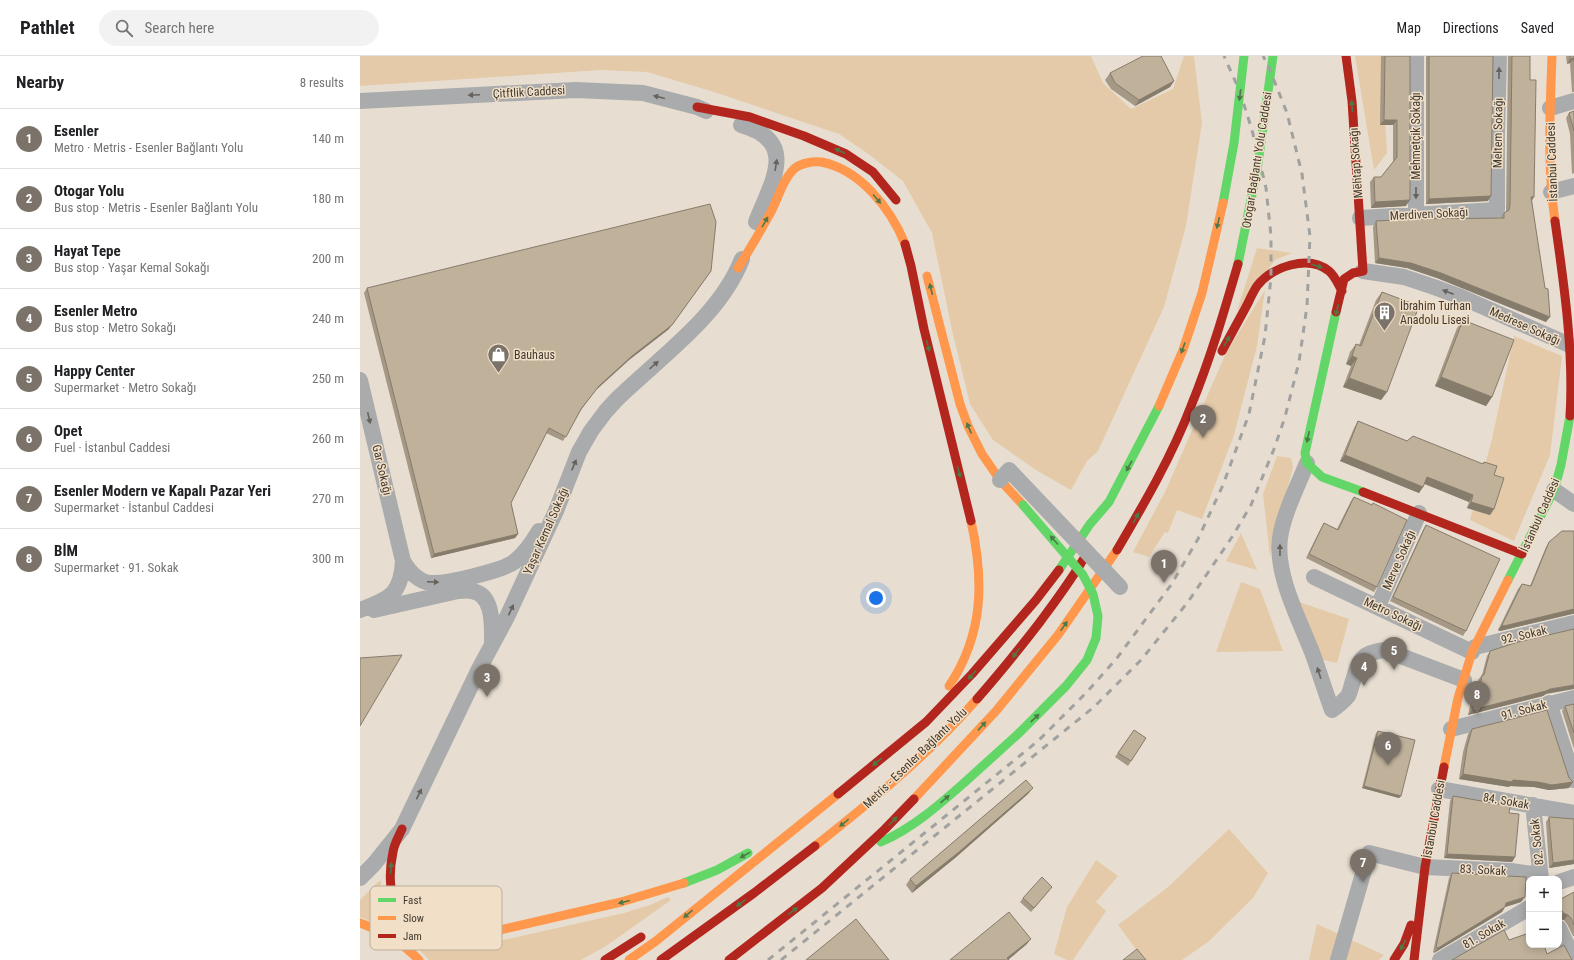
<!DOCTYPE html>
<html lang="en">
<head>
<meta charset="utf-8">
<style>
  :root { --surface:#fff; --page:#f2f2f2; --text:#202124; --muted:#757577; --line:#e0e0e0; --accent:#7b7369 }
  body { margin:0; font-family:"Roboto Condensed",sans-serif; background:var(--page); color:var(--text) }
  .controls { position:absolute; right:12px; bottom:12px; display:grid; overflow:hidden; border-radius:8px; box-shadow:0 2px 10px #0003 }
  .controls button { width:36px; height:36px; display:grid; place-items:center; padding:0; border:0; border-bottom:1px solid var(--line); background:var(--surface); color:var(--text); font:20px sans-serif }
  .you { position:absolute; left:516px; top:542px; width:14px; height:14px; margin:-10px; border:3px solid #fff; border-radius:50%; background:#1a73e8; box-shadow:0 0 0 6px #1a73e833 }
  .badge { display:grid; place-items:center; width:26px; height:26px; border-radius:50%; background:var(--accent); color:#fff; font-size:13px; font-weight:700 }
  .pin { position:absolute; translate:-50% -33px; filter:drop-shadow(0 1px 2px #0008) }
  .pin::after { content:''; position:absolute; top:21px; width:14px; height:12px; background:inherit; clip-path:polygon(0 0,100% 0,50% 100%) }
  .list { margin:0; padding:0; list-style:none }
  h2 { display:flex; justify-content:space-between; align-items:center; height:52px; margin:0; padding:0 16px; font-size:17px }
  h2 small { font-size:13px; font-weight:400; color:var(--muted) }
  .list li { display:grid; grid-template-columns:26px 1fr auto; gap:12px; align-items:center; box-sizing:border-box; height:60px; padding:0 16px; border-top:1px solid var(--line) }
  .list b { display:block; font-size:15px; white-space:nowrap }
  .list p { margin:0; font-size:13px; white-space:nowrap; color:var(--muted) }
  .list em { font-size:13px; font-style:normal; color:var(--muted) }
  .icon { flex:none; width:22px; height:22px; fill:none; stroke:currentColor; stroke-width:2; stroke-linecap:round; stroke-linejoin:round }
  .map { position:relative; flex:none; width:1214px; height:904px; overflow:hidden }
  header { display:flex; align-items:center; gap:24px; box-sizing:border-box; height:56px; padding:0 20px; background:var(--surface); border-bottom:1px solid var(--line) }
  header strong { font-size:19px }
  nav { display:flex; gap:22px; margin-inline-start:auto; font-size:14px }
  .search { width:280px; height:36px; background:var(--page); display:flex; align-items:center; gap:10px; box-sizing:border-box; padding:0 14px; border-radius:22px; color:var(--muted); font-size:15px }
  main { display:flex }
  aside { flex:1; background:var(--surface) }
  .map>svg:first-child { display:block }
</style>
</head>
<body>
<header>
<strong>Pathlet</strong>
<div class="search"><svg class="icon" aria-label="search" viewBox="0 0 24 24"><circle cx="10" cy="10" r="6"/><path d="M15 15l6 6"/></svg>Search here</div>
<nav><a>Map</a><a>Directions</a><a>Saved</a></nav>
</header>
<main>
<aside>
<h2>Nearby<small>8 results</small></h2>
<ul class="list">
<li><span class="badge">1</span><div><b>Esenler</b><p>Metro · Metris - Esenler Bağlantı Yolu</p></div><em>140 m</em></li>
<li><span class="badge">2</span><div><b>Otogar Yolu</b><p>Bus stop · Metris - Esenler Bağlantı Yolu</p></div><em>180 m</em></li>
<li><span class="badge">3</span><div><b>Hayat Tepe</b><p>Bus stop · Yaşar Kemal Sokağı</p></div><em>200 m</em></li>
<li><span class="badge">4</span><div><b>Esenler Metro</b><p>Bus stop · Metro Sokağı</p></div><em>240 m</em></li>
<li><span class="badge">5</span><div><b>Happy Center</b><p>Supermarket · Metro Sokağı</p></div><em>250 m</em></li>
<li><span class="badge">6</span><div><b>Opet</b><p>Fuel · İstanbul Caddesi</p></div><em>260 m</em></li>
<li><span class="badge">7</span><div><b>Esenler Modern ve Kapalı Pazar Yeri</b><p>Supermarket · İstanbul Caddesi</p></div><em>270 m</em></li>
<li><span class="badge">8</span><div><b>BİM</b><p>Supermarket · 91. Sokak</p></div><em>300 m</em></li>
</ul>
</aside>
<div class="map">
<svg width="1214" height="904" viewBox="0 0 1214 904">
  <rect width="100%" height="100%" fill="#e7ded1"/>
  <path fill="#e4caa8" d="M0,0H731L743,27L771,53L813,33L824,0H834L842,67L826,170L804,251L738,395L727,405L711,434L676,414L633,384L610,348L592,274L572,177L543,125L507,97L479,78L354,36L287,16L240,14L0,30Z
    M995,0H1021L1027,97L1014,114Z
    M897,192L932,197L915,204L877,255Z
    M905,234L897,290L874,379L842,463L817,454L808,477L805,476L789,501L773,496L805,436L866,297Z
    M1154,280L1202,300L1190,399L1154,485L1110,464L1132,383Z
    M917,400L931,402L933,411L910,500L903,438Z
    M881,477L897,514L866,505Z
    M881,526L900,533L923,595L856,596Z
    M936,545L989,563L977,607L959,603Z
    M869,773L908,817L893,842L848,886L822,904H784L758,869L808,831Z
    M736,804L758,820L736,846L746,855L713,904H707L694,898L707,851Z
    M19,825H21C20,840 24,851 31,864L29,865L31,867L28,872L0,861V844Z
    M308,841L311,844L246,890L221,904H69L55,889L57,886C72,894 87,893 103,893L264,857L290,849Z
    M957,868L1024,899L1019,904H949Z"/>
  <g fill="none" stroke-linecap="round" stroke-linejoin="round">
    <path stroke="#aaabac" stroke-width="16" d="M0,45L216,34L283,37L337,51L346,55
      M1190,52L1214,45
      M381,69C440,85 411,127 396,166
      M1191,136L1214,130
      M1056,159V0
      M1000,162L1137,154V77L1139,0
      M1003,215L1044,221L1074,231L1101,241L1214,291
      M0,324L43,505C41,539 30,542 0,554
      M947,407C938,429 923,459 920,482C915,518 939,563 952,596C959,615 965,635 972,654C978,650 983,646 988,640C990,636 991,632 992,628C999,605 999,597 1025,594L1104,624
      M1194,434L1214,448
      M43,505C49,515 59,526 71,527C86,528 142,515 154,506C164,498 172,487 179,475
      M954,521L1112,596
      M1018,550L1059,457
      M14,554L98,535C102,535 107,534 111,535C134,537 132,570 132,587
      M1115,591L1214,567
      M1189,647L1214,724
      M1091,673L1214,642
      M1079,733L1214,757
      M1173,749L1181,823
      M0,822L14,808L42,773L119,613L147,561L196,455L219,396L231,375L246,355L257,343C300,301 360,260 382,203
      M1199,826L1214,821
      M1199,872L1214,903
      M978,904L1009,797L1065,811L1151,815L1180,819
      M1080,904L1169,852"/>
    <path stroke="#63d668" stroke-width="9" d="M863,147L874,87L884,0
      M878,208L897,114L913,0
      M976,256L945,397L947,407L962,421L1003,436
      M699,514L730,468L749,446L799,350
      M1148,524L1194,434L1201,409L1210,360
      M521,786C553,772 579,749 605,726
      M324,827L357,814L388,797"/>
    <path stroke="#ff974d" stroke-width="9" d="M1192,0C1190,55 1187,111 1195,165
      M378,212C390,193 401,174 412,154C419,140 423,123 435,112C442,107 453,105 461,106C500,113 531,153 545,188
      M567,220L600,348L608,370L622,398L640,424L663,449
      M799,350L823,294L842,237L863,147
      M589,630C624,578 624,524 611,465
      M1084,711L1098,642L1112,596L1148,524
      M554,743L636,655L698,579L757,494
      M455,790C512,745 569,698 617,643
      M0,867C23,875 42,886 59,904
      M109,881L261,846L324,827
      M269,904L296,885L478,738"/>
    <path stroke="#b3261e" stroke-width="9" d="M337,51L390,61L444,80L486,98L513,116L536,144
      M1195,165C1204,228 1214,297 1210,360
      M545,188L551,210L564,273L611,465
      M976,256L984,223L993,217L1003,215L992,45L986,0
      M862,295C870,280 879,264 887,249C890,243 893,236 897,230C912,211 948,198 969,215C975,220 978,228 982,235
      M1003,436L1162,498
      M757,494C784,448 812,400 831,350C850,304 864,256 878,208
      M617,643C639,618 660,592 680,566C697,543 713,522 727,497
      M478,738L566,666L612,618L676,544L699,514
      M42,773C39,780 34,788 33,796C21,853 51,887 109,881
      M245,904L281,881
      M301,904L394,837L455,790
      M369,904L462,832L525,773L554,743
      M1034,904L1044,888L1051,869
      M1054,904L1065,811L1084,711"/>
    <path stroke="#a1a19f" stroke-width="3" stroke-dasharray="7 7" stroke-linecap="butt" d="M408,904L678,685L726,637L757,602L811,529L838,483L863,429L889,358L905,280L911,221V180L906,132L892,74L880,36L864,0
      M421,904L734,651L781,604L828,546L872,481L891,449L914,393L925,361L939,306L947,250L950,180L942,118L927,57L908,9L903,0"/>
    <path stroke="#aaabac" stroke-width="16" d="M640,424L649,414L760,531"/>
    <path stroke="#63d668" stroke-width="9" d="M605,726L658,678L706,630L727,604L736,582L738,560L733,538L723,519L663,449"/>
  </g>
  <path fill="#a59885" d="M1021,0H1050L1046,150L1011,152L1010,126L1014,121H1021L1033,106V69H1020Z
    M1066,0H1133L1128,145L1066,148Z
    M1148,0H1170V24L1172,145L1186,266L1077,222L1047,212L1015,207L1013,171L1016,165L1140,162L1144,157L1146,156Z
    M1206,0H1214V36H1212L1210,7L1207,8Z
    M750,17L814,25L810,31L775,50L751,33L745,24Z
    M1214,55V117L1212,118L1210,78L1206,62L1209,57Z
    M7,232L309,273L269,304L236,334L221,354L203,385L186,377L151,447L158,478L155,482L71,502L4,237Z
    M1022,236L1027,336L1021,344L983,331L991,310L986,308L990,296L996,288L999,289L1016,244Z
    M1103,264L1132,341L1126,350L1075,330L1097,272Z
    M998,365L1047,385L1122,408L1124,406L1134,419V453L1130,459L1107,452L1109,446L1064,428L1063,431L1059,437L980,405L994,372Z
    M994,441L1017,531L1014,536L946,502L961,472L964,467L977,473L991,445Z
    M1066,469L1106,575L1103,580L1030,545L1063,474Z
    M1214,475V558H1212L1140,575L1138,574L1158,533L1162,528L1170,530L1186,491L1189,486Z
    M1130,595L1186,638L1183,640L1108,659L1111,645L1113,641L1114,636L1117,632L1118,624L1122,619L1127,600Z
    M1214,648V693L1202,655L1205,650Z
    M1112,673L1209,732L1189,734L1174,731L1150,730L1149,731L1099,723L1103,696L1108,678Z
    M774,674L786,682L768,710L755,701Z
    M1018,675L1041,740L1039,742L1002,732L1016,677Z
    M668,738L595,802L552,837L546,829L550,823Z
    M1093,740L1149,757L1155,801L1152,806L1084,802L1090,745Z
    M1189,761L1214,808L1189,812L1186,766Z
    M1092,817L1161,846L1145,851L1142,856L1074,897L1073,896L1089,822Z
    M689,835L671,856L660,846L663,842Z
    M1214,836V880H1213L1207,868L1204,864L1200,863L1199,861V844Z"/>
  <path fill="#867c6c" d="M1214,2L1210,7L1207,8L1210,3Z
    M814,25L810,31L775,50L779,44Z
    M1024,64H1037L1033,69H1020Z
    M1131,140L1128,145L1066,148L1069,143Z
    M1171,141H1174L1171,146Z
    M1050,144L1046,150L1011,152L1015,146Z
    M1019,202L1051,207L1081,217L1190,261L1186,266L1077,222L1047,212L1015,207Z
    M351,215L309,273L269,304L236,334L239,330Z
    M992,300L997,302L991,310L986,308Z
    M1081,321L1132,341L1126,350L1075,330Z
    M989,322L1027,336L1021,344L983,331Z
    M985,399L1063,431L1059,437L980,405Z
    M1067,421L1113,439L1109,446L1063,427Z
    M1111,446L1134,453L1130,459L1107,452Z
    M158,478L155,482L71,502L74,498Z
    M1214,553V558H1212L1140,575L1138,574L1142,569Z
    M1214,629V633L1186,638L1183,640L1108,659L1112,654L1190,633Z
    M1103,718L1153,724L1213,726L1209,732L1189,734L1174,731L1150,730L1149,731L1099,723Z
    M1004,730L1041,740L1039,742L1002,732Z
    M673,732L668,738L595,802L552,837L556,830Z
    M1087,798L1155,801L1152,806L1084,802Z
    M1214,804V808L1189,812L1193,807Z
    M1165,841L1161,846L1142,852L1146,847Z
    M1145,851L1142,856L1074,897L1078,892Z
    M1203,857L1208,859L1204,864L1200,863Z
    M671,883L666,889L648,904L647,902Z"/>
  <path fill="#c0b19b" stroke="#867c6c" d="M783,0H801L814,25L779,44L755,27L750,17Z
    M1025,0H1050V144L1015,146L1014,121H1021L1037,101V64H1024Z
    M1069,0H1133L1131,140L1069,143Z
    M1152,0H1170V24H1176L1174,141H1171L1185,232L1188,233L1190,261L1081,217L1051,207L1019,202L1016,165L1051,163L1144,162V157L1149,154L1150,149Z
    M1210,0H1214V6V2L1210,3Z
    M1214,55V75L1209,57Z
    M350,148L356,166L351,215L312,269L272,300L239,330L221,353L206,381L189,372L151,447L158,478L74,498L7,232Z
    M1022,236L1059,250L1027,336L989,322L997,302L992,300L996,288L1001,290Z
    M1103,264L1154,284L1132,341L1081,321Z
    M998,365L1047,385L1053,380L1123,408L1124,406L1137,410L1134,419L1144,422L1134,453L1111,446L1113,439L1067,421L1063,431L985,399Z
    M994,441L1012,449L1013,447L1047,464L1017,531L949,498L964,467L978,474Z
    M1066,469L1140,503L1106,575L1033,541Z
    M1202,475H1214V553L1144,570L1142,569L1162,528L1171,530L1189,486Z
    M1214,573V629L1190,633L1186,635L1112,654L1114,640H1117L1118,631H1120L1122,619H1124L1130,595L1158,586Z
    M42,599L0,670V602Z
    M1214,648V677L1205,650Z
    M1187,654L1209,722L1213,726L1192,729L1178,726L1153,724L1152,726L1103,718L1107,691L1112,673Z
    M774,674L786,682L771,705L758,697Z
    M1018,675L1055,684L1041,740L1004,730Z
    M666,724L673,732L599,796L556,830L550,823Z
    M1093,740L1150,750L1149,757L1159,758L1155,801L1087,798Z
    M1189,761L1214,763V804L1193,807Z
    M1092,817L1166,821L1165,841L1146,847L1145,851L1078,892L1076,891Z
    M682,821L692,831L674,852L663,842Z
    M1214,836V869L1211,862L1208,859L1203,857L1199,848V844Z
    M649,856L671,883L647,902L649,904H590Z
    M496,863L529,904H446Z
    M1144,874L1149,884L1169,877V889H1184L1187,898L1204,889L1212,904H1092Z
    M777,893L786,904H763Z"/>
  <defs><path id="oneway-solid" d="M-6-.8H1V-3.2L6.5 0L1 3.2V.8H-6Z"/></defs>
  <g fill="#66625c">
    <use href="#oneway-solid" transform="translate(1139 17) rotate(-89)"/>
    <use href="#oneway-solid" transform="translate(114 39) rotate(177)"/>
    <use href="#oneway-solid" transform="translate(299 41) rotate(-166)"/>
    <use href="#oneway-solid" transform="translate(416 109) rotate(-81)"/>
    <use href="#oneway-solid" transform="translate(1056 137) rotate(90)"/>
    <use href="#oneway-solid" transform="translate(1088 236) rotate(-159)"/>
    <use href="#oneway-solid" transform="translate(294 309) rotate(-42)"/>
    <use href="#oneway-solid" transform="translate(9 362) rotate(77)"/>
    <use href="#oneway-solid" transform="translate(214 409) rotate(-67)"/>
    <use href="#oneway-solid" transform="translate(920 494) rotate(-90)"/>
    <use href="#oneway-solid" transform="translate(73 526) rotate(2)"/>
    <use href="#oneway-solid" transform="translate(151 554) rotate(-65)"/>
    <use href="#oneway-solid" transform="translate(959 617) rotate(-108)"/>
    <use href="#oneway-solid" transform="translate(59 738) rotate(-64)"/>
  </g>
  <g fill="#4f7847">
    <use href="#oneway-solid" transform="translate(880 39) rotate(97)"/>
    <use href="#oneway-solid" transform="translate(992 50) rotate(-94)"/>
    <use href="#oneway-solid" transform="translate(480 95) rotate(-154)"/>
    <use href="#oneway-solid" transform="translate(517 143) rotate(49)"/>
    <use href="#oneway-solid" transform="translate(405 166) rotate(-60)"/>
    <use href="#oneway-solid" transform="translate(858 167) rotate(103)"/>
    <use href="#oneway-solid" transform="translate(957 210) rotate(18)"/>
    <use href="#oneway-solid" transform="translate(571 233) rotate(-104)"/>
    <use href="#oneway-solid" transform="translate(977 254) rotate(103)"/>
    <use href="#oneway-solid" transform="translate(867 285) rotate(-60)"/>
    <use href="#oneway-solid" transform="translate(568 290) rotate(76)"/>
    <use href="#oneway-solid" transform="translate(823 292) rotate(110)"/>
    <use href="#oneway-solid" transform="translate(609 372) rotate(-113)"/>
    <use href="#oneway-solid" transform="translate(948 381) rotate(102)"/>
    <use href="#oneway-solid" transform="translate(769 410) rotate(119)"/>
    <use href="#oneway-solid" transform="translate(599 416) rotate(76)"/>
    <use href="#oneway-solid" transform="translate(776 462) rotate(-62)"/>
    <use href="#oneway-solid" transform="translate(694 484) rotate(-132)"/>
    <use href="#oneway-solid" transform="translate(704 570) rotate(-55)"/>
    <use href="#oneway-solid" transform="translate(656 597) rotate(126)"/>
    <use href="#oneway-solid" transform="translate(612 619) rotate(132)"/>
    <use href="#oneway-solid" transform="translate(675 662) rotate(-44)"/>
    <use href="#oneway-solid" transform="translate(622 670) rotate(-47)"/>
    <use href="#oneway-solid" transform="translate(517 706) rotate(140)"/>
    <use href="#oneway-solid" transform="translate(585 743) rotate(-41)"/>
    <use href="#oneway-solid" transform="translate(533 765) rotate(-46)"/>
    <use href="#oneway-solid" transform="translate(484 767) rotate(141)"/>
    <use href="#oneway-solid" transform="translate(385 799) rotate(151)"/>
    <use href="#oneway-solid" transform="translate(31 812) rotate(-85)"/>
    <use href="#oneway-solid" transform="translate(264 846) rotate(166)"/>
    <use href="#oneway-solid" transform="translate(381 847) rotate(144)"/>
    <use href="#oneway-solid" transform="translate(433 855) rotate(-38)"/>
    <use href="#oneway-solid" transform="translate(328 858) rotate(140)"/>
    <use href="#oneway-solid" transform="translate(1043 889) rotate(116)"/>
  </g>
  <defs>
    <symbol id="building-pin" viewBox="-11 -11 22 30"><path d="M0 17L-7.5 6A9.5 9.5 0 1 1 7.5 6Z" fill="#7b7369" stroke="#f1dfc7"/><path d="M-4-6H4V6H1V3H-1V6H-4ZM-2.5-4.3h1.7v1.8h-1.7ZM.8-4.3h1.7v1.8H.8ZM-2.5-1h1.7V.8h-1.7ZM.8-1h1.7V.8H.8Z" fill="#fff"/></symbol>
    <symbol id="shop-pin" viewBox="-11 -11 22 30"><path d="M0 17L-7.5 6A9.5 9.5 0 1 1 7.5 6Z" fill="#7b7369" stroke="#f1dfc7"/><path d="M-5-2.5h2.3a2.7 3.5 0 0 1 5.4 0H5L5.5 6h-11ZM-1.5-2.5h3a1.5 2.3 0 0 0-3 0Z" fill="#fff"/></symbol>
  </defs>
  <g fill-rule="evenodd">
    <use href="#building-pin" x="1012" y="244" width="25" height="34"/>
    <use href="#shop-pin" x="126" y="286" width="25" height="34"/>
  </g>
  <g text-anchor="middle" dominant-baseline="central" stroke-width="3" stroke-linejoin="round" paint-order="stroke">
    <g font-size="12" fill="#413a31" stroke="#f1dfc7">
      <text transform="translate(169 36) rotate(-3)">Çitftlik Caddesi</text>
      <text transform="translate(1138 77) rotate(-89)">Meltem Sokağı</text>
      <text transform="translate(1056 80) rotate(-90)">Mehmetçik Sokağı</text>
      <text transform="translate(897 104) rotate(-81)">Otogar Bağlantı Yolu Caddesi</text>
      <text transform="translate(1192 106) rotate(-92)">İstanbul Caddesi</text>
      <text transform="translate(996 107) rotate(-94)">Mehtap Sokağı</text>
      <text transform="translate(1069 158) rotate(-3)">Merdiven Sokağı</text>
      <text transform="translate(1165 270) rotate(24)">Medrese Sokağı</text>
      <text transform="translate(22 414) rotate(77)">Gar Sokağı</text>
      <text transform="translate(1180 459) rotate(-66)">İstanbul Caddesi</text>
      <text transform="translate(186 475) rotate(-66)">Yaşar Kemal Sokağı</text>
      <text transform="translate(1039 504) rotate(-66)">Merve Sokağı</text>
      <text transform="translate(1033 558) rotate(25)">Metro Sokağı</text>
      <text transform="translate(1164 579) rotate(-13)">92. Sokak</text>
      <text transform="translate(1164 654) rotate(-15)">91. Sokak</text>
      <text transform="translate(555 702) rotate(-44)">Metris - Esenler Bağlantı Yolu</text>
      <text transform="translate(1146 745) rotate(10)">84. Sokak</text>
      <text transform="translate(1074 763) rotate(-80)">İstanbul Caddesi</text>
      <text transform="translate(1177 786) rotate(-96)">82. Sokak</text>
      <text transform="translate(1123 814) rotate(3)">83. Sokak</text>
      <text transform="translate(1124 878) rotate(-30)">81. Sokak</text>
    </g>
    <g font-size="12" fill="#413a31" stroke="#f1dfc7" text-anchor="start">
      <text x="1040" y="250">İbrahim Turhan<tspan x="1040" dy="14">Anadolu Lisesi</tspan></text>
      <text x="154" y="299">Bauhaus</text>
    </g>
  </g>
  <rect x="10" y="830" width="132" height="64" rx="6" fill="#f1dfc7" stroke="#bcae9a" stroke-width="1"/>
  <rect x="18" y="842" width="18" height="4" fill="#63d668"/>
  <rect x="18" y="860" width="18" height="4" fill="#ff974d"/>
  <rect x="18" y="878" width="18" height="4" fill="#b3261e"/>
  <g font-size="11" fill="#413a31">
    <text x="43" y="848">Fast</text>
    <text x="43" y="866">Slow</text>
    <text x="43" y="884">Jam</text>
  </g>
</svg>
<div class="controls">
<button>+</button>
<button>−</button>
</div>
<div class="you"></div>
<div class="pin badge" style="left:804px;top:527px">1</div>
<div class="pin badge" style="left:843px;top:382px">2</div>
<div class="pin badge" style="left:127px;top:641px">3</div>
<div class="pin badge" style="left:1004px;top:630px">4</div>
<div class="pin badge" style="left:1034px;top:614px">5</div>
<div class="pin badge" style="left:1028px;top:709px">6</div>
<div class="pin badge" style="left:1003px;top:826px">7</div>
<div class="pin badge" style="left:1117px;top:658px">8</div>
</div>
</main>
</body>
</html>
